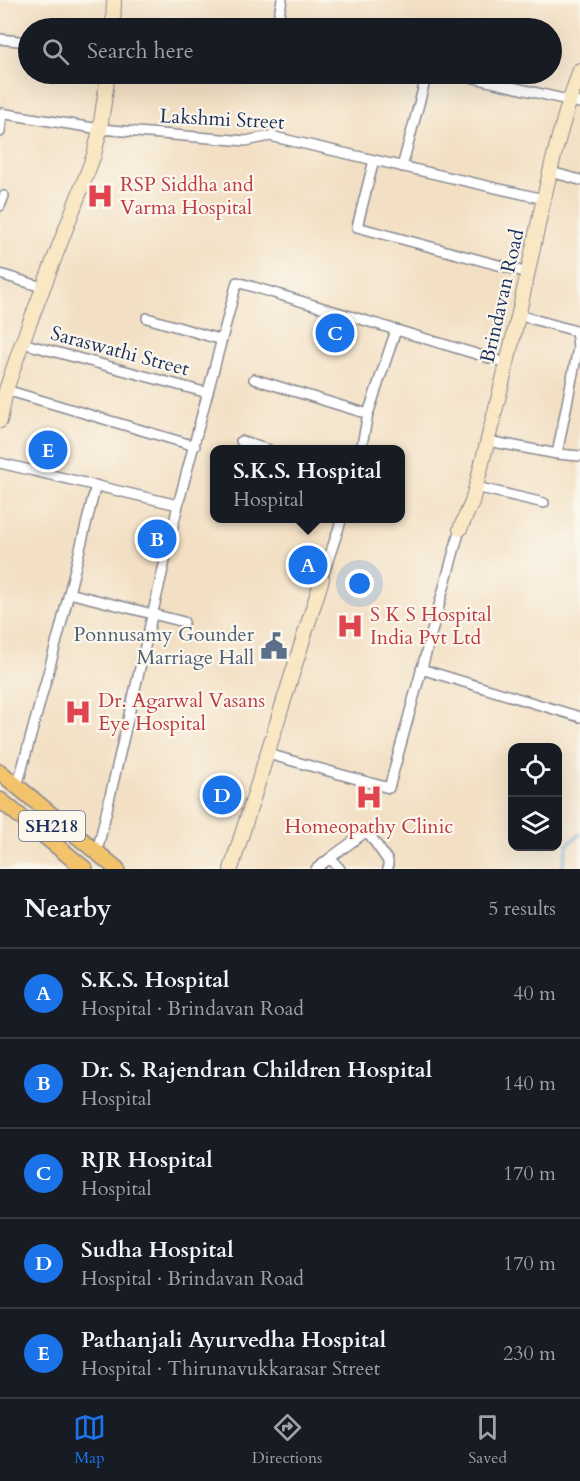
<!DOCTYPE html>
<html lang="en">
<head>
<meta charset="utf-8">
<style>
  :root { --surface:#171b24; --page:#242831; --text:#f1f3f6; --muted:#9ea1a6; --line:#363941; --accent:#1a73e8 }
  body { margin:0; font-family:Cardo,serif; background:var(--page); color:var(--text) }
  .controls { position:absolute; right:18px; bottom:18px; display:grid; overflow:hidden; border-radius:12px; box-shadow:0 6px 24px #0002 }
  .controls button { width:54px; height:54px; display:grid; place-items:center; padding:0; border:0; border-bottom:2px solid var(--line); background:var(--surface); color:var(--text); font:30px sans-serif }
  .you { position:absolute; left:360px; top:584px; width:21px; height:21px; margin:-15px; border:4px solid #fff; border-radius:50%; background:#1a73e8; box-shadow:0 0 0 9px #1a73e833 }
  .badge { display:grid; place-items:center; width:39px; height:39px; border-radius:50%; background:var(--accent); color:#fff; font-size:20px; font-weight:700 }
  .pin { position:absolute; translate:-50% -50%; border:3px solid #fff; box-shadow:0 2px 6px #0006 }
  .popup { position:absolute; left:210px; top:445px; width:195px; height:78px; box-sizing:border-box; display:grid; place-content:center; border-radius:12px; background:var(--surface); filter:drop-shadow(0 2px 4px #0005); font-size:20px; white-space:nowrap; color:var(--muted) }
  .popup b { font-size:22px; color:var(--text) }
  .popup::after { content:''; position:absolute; left:50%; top:100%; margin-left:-12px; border:12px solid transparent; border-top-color:var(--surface) }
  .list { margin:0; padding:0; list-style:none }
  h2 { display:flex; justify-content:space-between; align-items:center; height:78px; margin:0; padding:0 24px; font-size:26px }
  h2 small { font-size:20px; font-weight:400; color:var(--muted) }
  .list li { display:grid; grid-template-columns:39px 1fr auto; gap:18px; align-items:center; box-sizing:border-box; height:90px; padding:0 24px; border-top:2px solid var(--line) }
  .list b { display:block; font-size:22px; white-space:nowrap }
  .list p { margin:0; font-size:20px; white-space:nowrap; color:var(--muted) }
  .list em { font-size:20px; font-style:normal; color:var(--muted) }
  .icon { flex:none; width:33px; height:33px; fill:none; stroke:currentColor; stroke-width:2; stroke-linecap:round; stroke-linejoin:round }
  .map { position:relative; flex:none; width:580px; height:869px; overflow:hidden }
  .search { position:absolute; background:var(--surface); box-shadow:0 6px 24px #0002; left:18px; right:18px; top:18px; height:66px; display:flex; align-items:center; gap:15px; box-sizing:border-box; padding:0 21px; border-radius:33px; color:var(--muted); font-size:22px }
  .sheet { height:528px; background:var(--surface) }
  nav { display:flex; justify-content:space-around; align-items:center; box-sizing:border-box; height:84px; border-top:2px solid var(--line); background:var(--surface); font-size:16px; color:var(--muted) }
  nav a { display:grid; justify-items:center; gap:3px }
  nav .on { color:var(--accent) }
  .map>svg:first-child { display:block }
</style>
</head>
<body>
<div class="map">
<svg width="580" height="869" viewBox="0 0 580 869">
  <rect width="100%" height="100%" fill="#fbf7ec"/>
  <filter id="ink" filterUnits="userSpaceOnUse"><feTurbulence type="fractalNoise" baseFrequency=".0167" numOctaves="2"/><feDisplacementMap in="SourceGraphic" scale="12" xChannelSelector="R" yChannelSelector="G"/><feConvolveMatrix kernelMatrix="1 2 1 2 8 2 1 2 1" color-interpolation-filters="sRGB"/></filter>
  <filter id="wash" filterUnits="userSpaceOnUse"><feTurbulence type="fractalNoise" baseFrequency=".008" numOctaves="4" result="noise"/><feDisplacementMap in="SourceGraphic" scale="24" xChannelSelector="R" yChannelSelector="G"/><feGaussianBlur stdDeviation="1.35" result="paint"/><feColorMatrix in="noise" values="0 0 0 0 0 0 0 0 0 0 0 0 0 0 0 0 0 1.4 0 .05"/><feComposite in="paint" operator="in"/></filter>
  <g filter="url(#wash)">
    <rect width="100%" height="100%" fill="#f3e0c4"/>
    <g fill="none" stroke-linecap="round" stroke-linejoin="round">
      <path stroke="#63a6d7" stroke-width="3" d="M562,869L568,844L580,834"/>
    </g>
  </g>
  <g filter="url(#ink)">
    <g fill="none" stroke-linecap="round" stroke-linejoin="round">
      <defs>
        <path id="street" d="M276,28L282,0
          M0,39L28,42
          M253,74H256
          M457,74L580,103
          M0,113L100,129L246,141L270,136L544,199
          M0,132L2,113
          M374,160L357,227L528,273
          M402,167L427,74
          M551,172L580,180
          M0,206L4,196
          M0,274L42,287
          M518,315L576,331L578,348L557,454
          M147,318L222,340
          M22,343L208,393
          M254,379L368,414
          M6,390L195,446
          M241,441L269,450
          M488,441L557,454L580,456
          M361,450L368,414L396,330
          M0,463L178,505
          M476,487L544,503
          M322,579L342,518
          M69,593L184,622
          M421,669L580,717
          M268,754L389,788L460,529
          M17,787L60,629L96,485
          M97,852L178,505L237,282L506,363
          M330,858L367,831L388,861V869
          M316,869L330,858L340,869"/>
        <path id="secondary" d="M113,28L114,0
          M0,421L6,390L22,343L94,155L100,129L108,74
          M460,529L472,502C489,435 507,367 522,299C539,223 553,144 580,70
          M231,869L322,579"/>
        <path id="primary" d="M0,772L117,869
          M0,800L85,869"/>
      </defs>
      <use href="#street" stroke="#878891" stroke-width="12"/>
      <use href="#secondary" stroke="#878891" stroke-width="16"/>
      <use href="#primary" stroke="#878891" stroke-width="18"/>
      <use href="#street" stroke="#fff" stroke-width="9"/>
      <use href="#secondary" stroke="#fae7c3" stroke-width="14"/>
      <use href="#primary" stroke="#f2c36a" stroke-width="15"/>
    </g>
  </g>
  <defs>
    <symbol id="hospital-bare" viewBox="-9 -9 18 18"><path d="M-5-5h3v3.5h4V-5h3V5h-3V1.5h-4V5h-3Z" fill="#e0444e" stroke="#fbf7ec" stroke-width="2.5" paint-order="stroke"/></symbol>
    <symbol id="civic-bare" viewBox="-9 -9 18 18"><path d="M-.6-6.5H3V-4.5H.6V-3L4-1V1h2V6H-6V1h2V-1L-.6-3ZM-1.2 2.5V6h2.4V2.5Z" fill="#5c6f8a" stroke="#fbf7ec" stroke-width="2.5" paint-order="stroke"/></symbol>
  </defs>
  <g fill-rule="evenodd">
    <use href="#hospital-bare" x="81" y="177" width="38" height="38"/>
    <use href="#hospital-bare" x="331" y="607" width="38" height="38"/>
    <use href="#civic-bare" x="255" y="627" width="38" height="38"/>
    <use href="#hospital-bare" x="59" y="693" width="38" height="38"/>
    <use href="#hospital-bare" x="350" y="778" width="38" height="38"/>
  </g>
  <g text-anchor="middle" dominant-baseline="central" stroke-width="4.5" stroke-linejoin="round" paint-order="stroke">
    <rect fill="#fbf7ec" stroke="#5e6b89" stroke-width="1.5" x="19" y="811" width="66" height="30" rx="4.5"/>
    <g font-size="18" font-weight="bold" fill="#1b2f5e">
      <text x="52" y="826">SH218</text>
    </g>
    <g font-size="20" fill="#1b2f5e" stroke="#fbf7ec">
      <text transform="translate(222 119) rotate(3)">Lakshmi Street</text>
      <text transform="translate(502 296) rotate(-77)">Brindavan Road</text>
      <text transform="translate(120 351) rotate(15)">Saraswathi Street</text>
    </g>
    <g font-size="20" fill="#be3a42" stroke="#fbf7ec" text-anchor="start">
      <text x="120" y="184">RSP Siddha and<tspan x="120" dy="23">Varma Hospital</tspan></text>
      <text x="370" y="614">S K S Hospital<tspan x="370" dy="23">India Pvt Ltd</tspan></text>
      <text x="98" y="700">Dr. Agarwal Vasans<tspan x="98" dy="23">Eye Hospital</tspan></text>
      <text x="369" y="826" text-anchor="middle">Homeopathy Clinic</text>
    </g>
    <g font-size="20" fill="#4e5e75" stroke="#fbf7ec" text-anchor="end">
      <text x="254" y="634">Ponnusamy Gounder<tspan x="254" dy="23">Marriage Hall</tspan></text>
    </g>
  </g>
</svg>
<div class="controls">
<button><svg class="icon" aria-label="locate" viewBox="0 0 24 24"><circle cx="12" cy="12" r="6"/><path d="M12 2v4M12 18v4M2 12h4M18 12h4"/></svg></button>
<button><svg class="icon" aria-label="layers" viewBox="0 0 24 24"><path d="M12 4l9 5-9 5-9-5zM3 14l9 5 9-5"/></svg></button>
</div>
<div class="you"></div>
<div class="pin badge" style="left:308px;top:565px">A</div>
<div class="popup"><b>S.K.S. Hospital</b>Hospital</div>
<div class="pin badge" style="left:157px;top:539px">B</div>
<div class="pin badge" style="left:335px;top:333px">C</div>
<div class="pin badge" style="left:222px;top:795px">D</div>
<div class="pin badge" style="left:48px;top:450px">E</div>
<div class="search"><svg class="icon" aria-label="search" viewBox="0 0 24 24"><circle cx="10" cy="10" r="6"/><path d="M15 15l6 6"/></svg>Search here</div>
</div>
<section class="sheet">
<h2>Nearby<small>5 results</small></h2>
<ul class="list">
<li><span class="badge">A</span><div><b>S.K.S. Hospital</b><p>Hospital · Brindavan Road</p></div><em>40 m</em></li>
<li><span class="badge">B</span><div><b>Dr. S. Rajendran Children Hospital</b><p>Hospital</p></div><em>140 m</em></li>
<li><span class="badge">C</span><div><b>RJR Hospital</b><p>Hospital</p></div><em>170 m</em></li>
<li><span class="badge">D</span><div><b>Sudha Hospital</b><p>Hospital · Brindavan Road</p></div><em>170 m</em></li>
<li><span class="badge">E</span><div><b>Pathanjali Ayurvedha Hospital</b><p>Hospital · Thirunavukkarasar Street</p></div><em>230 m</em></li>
</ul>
</section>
<nav>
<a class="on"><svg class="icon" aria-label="map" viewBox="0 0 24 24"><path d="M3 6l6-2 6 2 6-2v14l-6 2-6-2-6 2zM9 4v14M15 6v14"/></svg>Map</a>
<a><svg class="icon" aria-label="directions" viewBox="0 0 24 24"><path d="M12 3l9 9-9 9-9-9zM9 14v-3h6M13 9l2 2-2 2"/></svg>Directions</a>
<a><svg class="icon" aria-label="saved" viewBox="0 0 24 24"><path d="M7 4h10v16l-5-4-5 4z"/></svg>Saved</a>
</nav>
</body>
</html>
